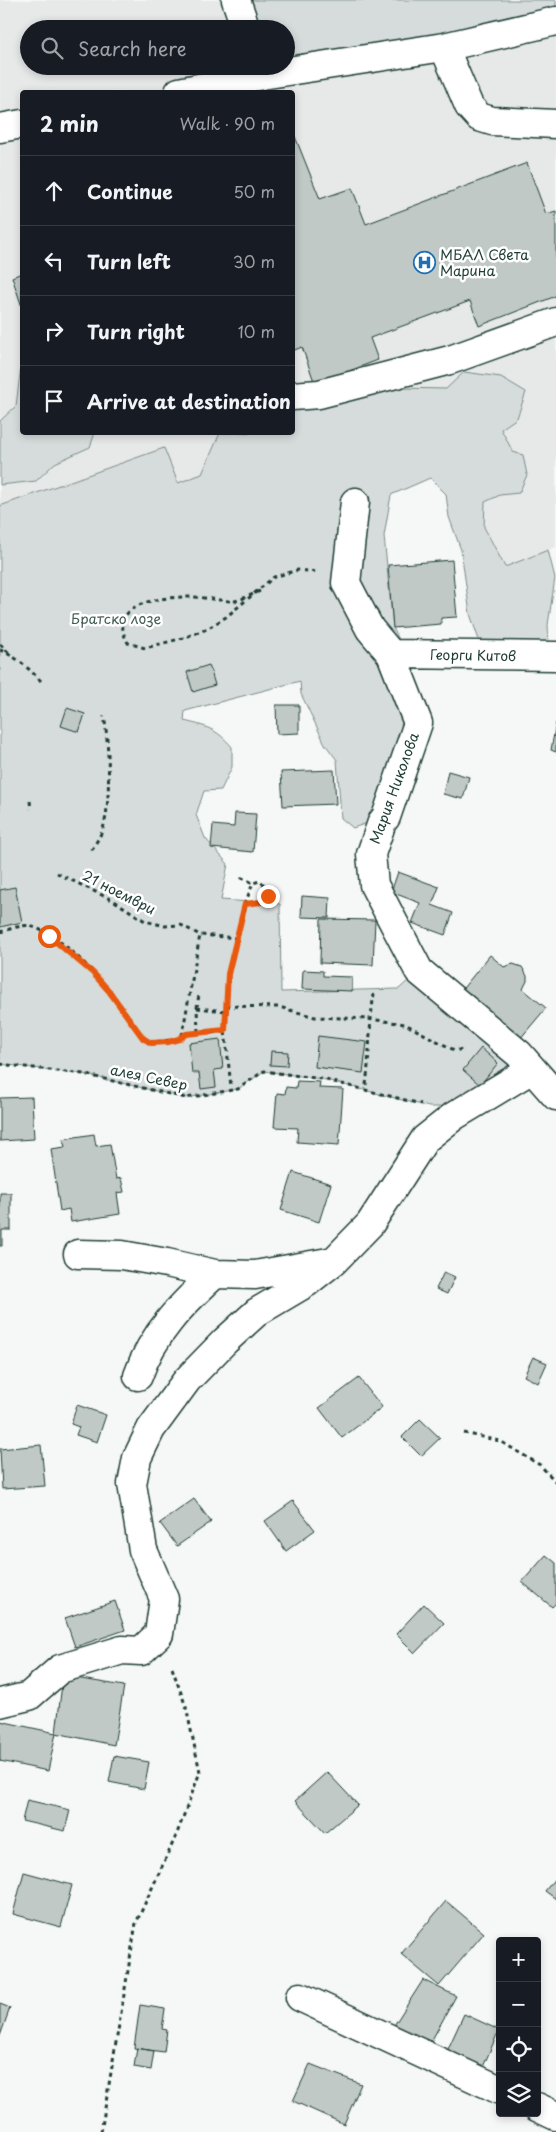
<!DOCTYPE html>
<html lang="en">
<head>
<meta charset="utf-8">
<style>
  :root { --surface:#171b24; --page:#242831; --text:#f1f3f6; --muted:#9ea1a6; --line:#363941 }
  body { margin:0; font-family:"Playpen Sans",sans-serif; background:var(--page); color:var(--text) }
  .controls { position:absolute; right:15px; bottom:15px; display:grid; overflow:hidden; border-radius:5px; box-shadow:0 2px 8px #0003 }
  .controls button { width:45px; height:45px; display:grid; place-items:center; padding:0; border:0; border-bottom:1px solid var(--line); background:var(--surface); color:var(--text); font:25px sans-serif }
  .stop { position:absolute; width:15px; height:15px; margin:-11px; border:4px solid #ea580c; border-radius:50%; background:#fff }
  .stop.end { background:#ea580c; border-color:#fff; box-shadow:0 1px 5px #0008 }
  .list { margin:0; padding:0; list-style:none }
  h2 { display:flex; justify-content:space-between; align-items:center; height:65px; margin:0; padding:0 20px; font-size:21px }
  h2 small { font-size:16px; font-weight:400; color:var(--muted) }
  .list li { display:grid; grid-template-columns:32px 1fr auto; gap:15px; align-items:center; box-sizing:border-box; height:70px; padding:0 20px; border-top:1px solid var(--line) }
  .list b { display:block; font-size:19px; white-space:nowrap }
  .list em { font-size:16px; font-style:normal; color:var(--muted) }
  .icon { flex:none; width:28px; height:28px; fill:none; stroke:currentColor; stroke-width:2; stroke-linecap:round; stroke-linejoin:round }
  .map { position:relative; flex:none; width:556px; height:2132px; overflow:hidden }
  .search { position:absolute; background:var(--surface); box-shadow:0 2px 8px #0003; left:20px; top:20px; width:275px; height:55px; display:flex; align-items:center; gap:12px; box-sizing:border-box; padding:0 18px; border-radius:28px; color:var(--muted); font-size:19px }
  .panel { position:absolute; background:var(--surface); box-shadow:0 2px 8px #0003; left:20px; top:90px; width:275px; height:345px; border-radius:5px }
  .map>svg:first-child { display:block }
</style>
</head>
<body>
<div class="map">
<svg width="556" height="2132" viewBox="0 0 556 2132">
  <rect width="100%" height="100%" fill="#f6f7f7"/>
  <filter id="ink" filterUnits="userSpaceOnUse"><feTurbulence type="fractalNoise" baseFrequency=".02" numOctaves="2"/><feDisplacementMap in="SourceGraphic" scale="10" xChannelSelector="R" yChannelSelector="G"/><feConvolveMatrix kernelMatrix="1 2 1 2 8 2 1 2 1" color-interpolation-filters="sRGB"/></filter>
  <g filter="url(#ink)">
    <path fill="#e6e9e8" fill-rule="evenodd" d="M0,0H556V547L505,567L484,527L461,452L199,538L164,448L0,506ZM29,29H286V66H29ZM22,92H292V432H22Z"/>
    <path fill="#d6dcdb" stroke="#7a8c88" d="M236,0H556V21L286,66V29H246Z
      M22,358V432L95,433L90,447L55,463L36,481L0,485V421L16,406Z
      M464,372L501,377L526,392L517,418L501,429L513,452L523,455L527,475L519,493L500,495L485,502L484,527L505,567L548,550L555,578L548,625L549,647L481,646L470,614L461,550L449,517L446,494L430,478L391,495L384,536L393,628L402,645H393L376,627L355,586V549L348,550L346,583L370,629L391,654L398,672L394,673L414,723L379,819L353,828L341,818L337,760L325,744L301,694L300,681L185,711L184,721C206,726 217,729 232,747V767L221,790L204,791L196,815L205,838L228,864L221,900L280,904L281,992L399,989L419,971L519,1054L492,1089L454,1107H429L322,1079L264,1071L238,1089L186,1098L83,1074L0,1064V506L164,448L178,483L202,474L220,433L292,432L293,405L311,407L354,393L399,388L446,389Z"/>
    <path fill="#c0c9c6" stroke="#1f3d34" d="M292,129L320,199L352,188L366,224L527,163L546,214L556,211V296L479,326L470,301L370,338L378,360L315,384L302,347L292,351Z
      M22,273V307L12,277Z
      M452,560L457,617L441,618V624L393,628L388,565Z
      M209,665L215,685L193,692L187,672Z
      M276,705H299V733L277,734Z
      M67,708L85,714L79,732L61,726Z
      M556,723V752L551,750Z
      M334,770L336,804L283,806L281,772Z
      M448,771L469,777L463,799L443,794Z
      M235,813L256,814L253,852L211,848L213,825L234,827Z
      M398,872L439,887L432,905L453,913L445,935L412,923L420,903L391,892Z
      M15,887L22,922L0,927V890Z
      M302,896L330,898L329,918L301,917Z
      M321,919L375,920L373,965L320,963Z
      M490,955L504,967L513,964L522,967L527,976V981L523,989L546,1008L519,1040L460,992Z
      M303,970L323,971V976L352,977V991L302,989Z
      M318,1036L367,1042L363,1073L315,1067Z
      M220,1039L223,1069L214,1070L216,1087L201,1089L199,1073H192L189,1043Z
      M481,1048L498,1063L480,1085L463,1070Z
      M271,1051L288,1052L287,1066L270,1065Z
      M297,1081L320,1082L319,1088L343,1089L339,1145L297,1142L298,1128L274,1127L277,1093L285,1094L286,1087L296,1088Z
      M32,1097L34,1139L0,1141V1098Z
      M94,1134L96,1146L110,1144L116,1179L121,1178L124,1192L117,1193L120,1214L71,1222L69,1209L60,1211L51,1149L65,1147L63,1139Z
      M293,1172L331,1184L319,1222L281,1210Z
      M0,1193H11V1230H2V1246H0Z
      M444,1272L455,1277L447,1294L436,1289Z
      M533,1357L547,1363L538,1383L524,1376Z
      M359,1378L382,1407L342,1438L319,1408Z
      M77,1405L106,1415L97,1442L76,1435L79,1427L71,1424Z
      M420,1419L440,1438L421,1456L402,1437Z
      M41,1445L45,1486L2,1489L0,1449Z
      M194,1499L211,1522L177,1546L160,1523Z
      M293,1501L315,1530L286,1551L265,1521Z
      M546,1555L556,1563V1603L552,1607L522,1582Z
      M115,1601L125,1630L75,1647L65,1618Z
      M424,1604L444,1623L415,1653L396,1634Z
      M63,1676L124,1686L114,1745L56,1733Z
      M0,1721L56,1733L48,1771L0,1761Z
      M114,1756L149,1762L144,1789L109,1782Z
      M327,1772L358,1805L325,1833L295,1801Z
      M27,1800L70,1810L65,1831L22,1821Z
      M24,1872L72,1885L61,1927L13,1914Z
      M556,1877V1899L545,1891Z
      M446,1901L484,1933L439,1986L401,1954Z
      M423,1980L456,1996L428,2047L391,2030Z
      M0,2004L10,2008L0,2036Z
      M140,2005L165,2009L162,2029L167,2030L164,2052L134,2048Z
      M464,2014L499,2030L483,2067L447,2051Z
      M137,2048L154,2051L151,2070L134,2067Z
      M310,2064L361,2084L344,2124L293,2101Z"/>
    <g fill="none" stroke-linecap="round" stroke-linejoin="round">
      <defs>
        <path id="minor" d="M236,0L246,29
          M444,47L469,106L479,117L492,121L556,124
          M259,66L262,75L444,47L556,21
          M179,92L262,75
          M0,128L22,124
          M292,396L319,394L450,360L556,322
          M355,502L346,583L370,629L391,654L418,723L386,817L382,822L371,854L374,885L419,971L519,1054L556,1096
          M391,654L556,656
          M78,1254L122,1255L167,1263L215,1274L255,1275L334,1261L370,1224L425,1139L454,1116L532,1069
          M138,1376C152,1334 183,1303 215,1274
          M0,1703L29,1696L60,1669L122,1650L141,1651L159,1634L164,1599L143,1550L132,1484L137,1458L151,1429L187,1380L225,1341L257,1312L306,1283L334,1261
          M300,1997L500,2090
          M537,2107L556,2116"/>
      </defs>
      <use href="#minor" stroke="#1f3d34" stroke-width="31"/>
      <path stroke="#1f3d34" stroke-width="3" stroke-dasharray="4 4" stroke-linecap="butt" d="M260,591C252,594 242,600 234,601C222,601 208,598 195,597C167,596 104,601 128,643L145,648L183,638L207,629L226,617L274,577L298,570L318,572
        M0,644L9,653
        M0,650C17,657 28,668 41,681
        M30,801L31,809
        M92,850C96,842 102,834 104,825C111,799 109,743 104,716
        M57,873L116,902L145,921L165,926L181,925L200,935
        M245,904L268,901L267,888L260,881L253,883
        M0,932C8,930 22,924 30,926C74,939 118,1002 143,1038L151,1043L179,1039L186,1034L225,1030L231,1087
        M226,1006L279,1007L315,1017L370,1019L405,1024L456,1051L464,1048
        M197,1008L226,1011
        M225,1030L228,974L245,904L253,883L240,877
        M198,1032L197,1008L199,994
        M182,1036L200,935L237,938
        M0,1064L83,1074L186,1098L238,1089L264,1071L322,1079L421,1104
        M366,1085C370,1055 369,1024 374,994
        M464,1433L500,1441L540,1465L556,1482
        M101,2132L136,1923L176,1836L200,1772L186,1707L171,1665"/>
      <use href="#minor" stroke="#fff" stroke-width="28"/>
    </g>
  </g>
  <g fill="none" stroke-linecap="round" stroke-linejoin="round" filter="url(#ink)">
    <path stroke="#ea580c" stroke-width="6" d="M49,936L93,973L109,991L143,1038L151,1043L168,1042L179,1039L186,1034L225,1030L228,974L245,904L268,901V896"/>
  </g>
  <defs>
    <symbol id="hospital-ring" viewBox="-11 -11 22 22"><circle r="9.5" fill="#fff" stroke="#1f6fb2" stroke-width="1.5"/><path d="M-5-5h3v3.5h4V-5h3V5h-3V1.5h-4V5h-3Z" fill="#1f6fb2"/></symbol>
  </defs>
  <g fill-rule="evenodd">
    <use href="#hospital-ring" x="412" y="250" width="25" height="25"/>
  </g>
  <g text-anchor="middle" dominant-baseline="central" stroke-width="5" stroke-linejoin="round" paint-order="stroke">
    <g font-size="14" fill="#1f3d34" stroke="#fff" text-anchor="start">
      <text x="440" y="254">МБАЛ Света<tspan x="440" dy="16">Марина</tspan></text>
    </g>
    <g font-size="14" fill="#445d55" stroke="#fff">
      <text x="116" y="618">Братско лозе</text>
    </g>
    <g font-size="14" fill="#1f3d34" stroke="#fff">
      <text transform="translate(473 655) rotate(1)">Георги Китов</text>
      <text transform="translate(394 788) rotate(-70)">Мария Николова</text>
      <text transform="translate(119 892) rotate(27)">21 ноември</text>
      <text transform="translate(149 1077) rotate(12)">алея Север</text>
    </g>
  </g>
</svg>
<div class="controls">
<button>+</button>
<button>−</button>
<button><svg class="icon" aria-label="locate" viewBox="0 0 24 24"><circle cx="12" cy="12" r="6"/><path d="M12 2v4M12 18v4M2 12h4M18 12h4"/></svg></button>
<button><svg class="icon" aria-label="layers" viewBox="0 0 24 24"><path d="M12 4l9 5-9 5-9-5zM3 14l9 5 9-5"/></svg></button>
</div>
<div class="stop" style="left:49px;top:936px"></div>
<div class="stop end" style="left:268px;top:896px"></div>
<div class="search"><svg class="icon" aria-label="search" viewBox="0 0 24 24"><circle cx="10" cy="10" r="6"/><path d="M15 15l6 6"/></svg>Search here</div>
<section class="panel">
<h2>2 min<small>Walk · 90 m</small></h2>
<ul class="list">
<li><svg class="icon" aria-label="ahead" viewBox="0 0 24 24"><path d="M12 20V5M6 11l6-6 6 6"/></svg><div><b>Continue</b></div><em>50 m</em></li>
<li><svg class="icon" aria-label="left" viewBox="0 0 24 24"><path d="M17 20v-9H6M10 6l-5 5 5 5"/></svg><div><b>Turn left</b></div><em>30 m</em></li>
<li><svg class="icon" aria-label="right" viewBox="0 0 24 24"><path d="M7 20v-9h11M14 6l5 5-5 5"/></svg><div><b>Turn right</b></div><em>10 m</em></li>
<li><svg class="icon" aria-label="arrive" viewBox="0 0 24 24"><path d="M6 21V4h12l-3 4 3 4H6"/></svg><div><b>Arrive at destination</b></div></li>
</ul>
</section>
</div>
</body>
</html>
